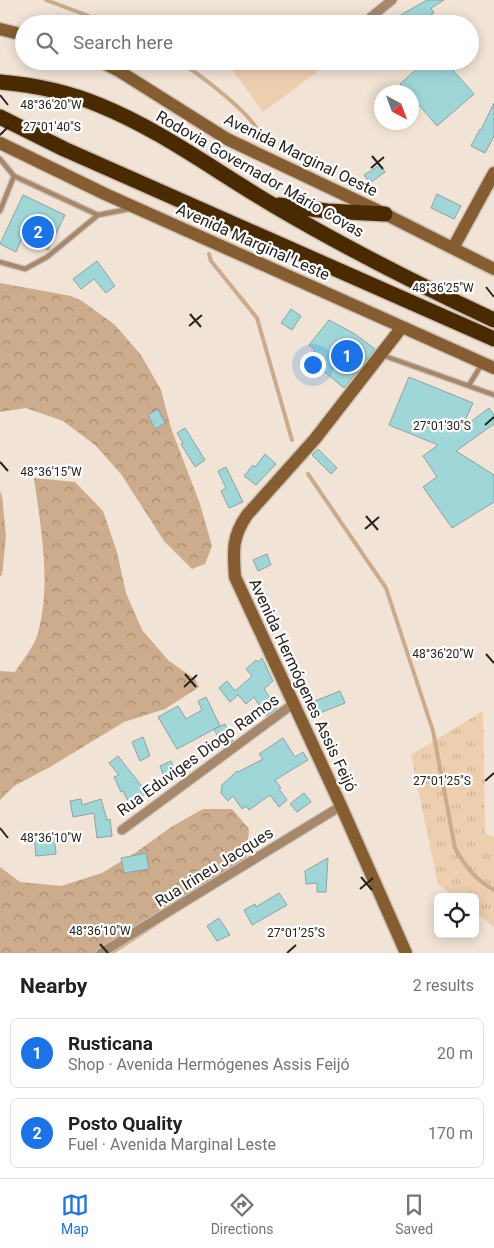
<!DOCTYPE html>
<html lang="en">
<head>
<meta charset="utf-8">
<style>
  :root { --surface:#fff; --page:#f2f2f2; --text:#202124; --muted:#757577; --line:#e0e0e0; --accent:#1a73e8 }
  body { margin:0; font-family:Roboto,sans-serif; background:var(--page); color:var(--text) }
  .controls { position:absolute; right:15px; bottom:15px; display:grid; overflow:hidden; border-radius:8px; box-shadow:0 2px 12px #0003 }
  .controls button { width:45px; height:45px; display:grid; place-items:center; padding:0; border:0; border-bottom:1px solid var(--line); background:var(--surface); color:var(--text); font:25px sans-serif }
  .compass { position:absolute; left:374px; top:85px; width:45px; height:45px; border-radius:50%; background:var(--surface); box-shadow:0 2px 12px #0003; rotate:139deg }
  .you { position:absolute; left:312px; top:364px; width:18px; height:18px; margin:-12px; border:4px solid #fff; border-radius:50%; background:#1a73e8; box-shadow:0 0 0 8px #1a73e833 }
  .badge { display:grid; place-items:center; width:32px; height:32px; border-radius:50%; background:var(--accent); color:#fff; font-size:16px; font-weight:700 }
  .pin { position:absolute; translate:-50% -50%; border:2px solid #fff; box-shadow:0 1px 5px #0006 }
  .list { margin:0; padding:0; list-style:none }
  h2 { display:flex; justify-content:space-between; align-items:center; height:65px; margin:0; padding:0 20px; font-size:21px }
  h2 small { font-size:16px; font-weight:400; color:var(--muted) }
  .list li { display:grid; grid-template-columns:32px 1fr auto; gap:15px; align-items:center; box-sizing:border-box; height:70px; margin:0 10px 10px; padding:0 10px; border:1px solid var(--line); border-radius:8px }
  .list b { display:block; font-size:19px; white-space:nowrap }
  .list p { margin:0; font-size:16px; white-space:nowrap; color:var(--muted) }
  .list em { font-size:16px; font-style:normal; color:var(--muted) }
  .icon { flex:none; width:28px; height:28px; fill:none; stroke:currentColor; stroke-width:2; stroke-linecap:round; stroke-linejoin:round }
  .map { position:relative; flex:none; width:494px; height:953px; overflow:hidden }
  .search { position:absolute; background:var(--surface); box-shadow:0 2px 12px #0003; left:15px; right:15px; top:15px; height:55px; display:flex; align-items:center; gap:12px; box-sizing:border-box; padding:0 18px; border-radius:28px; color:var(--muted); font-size:19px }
  .sheet { height:225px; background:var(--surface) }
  nav { display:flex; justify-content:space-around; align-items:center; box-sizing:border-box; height:70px; border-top:1px solid var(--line); background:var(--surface); font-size:14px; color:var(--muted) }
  nav a { display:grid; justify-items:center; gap:2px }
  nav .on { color:var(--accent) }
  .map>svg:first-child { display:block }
</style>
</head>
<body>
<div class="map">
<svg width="494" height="953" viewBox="0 0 494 953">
  <defs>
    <pattern id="forest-crowns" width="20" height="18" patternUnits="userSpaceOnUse" patternTransform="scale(1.25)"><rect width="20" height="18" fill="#ccac8c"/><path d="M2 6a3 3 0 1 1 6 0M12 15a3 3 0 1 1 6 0" fill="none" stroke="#a68c72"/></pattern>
    <pattern id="park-tufts" width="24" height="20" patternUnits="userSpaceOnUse" patternTransform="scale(1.25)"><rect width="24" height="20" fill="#edceaf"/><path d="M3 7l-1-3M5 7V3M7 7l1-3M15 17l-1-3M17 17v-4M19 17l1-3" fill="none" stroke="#cbb196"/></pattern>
  </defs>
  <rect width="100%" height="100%" fill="#f1e3d5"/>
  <path fill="#edceaf" d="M240,61H332L263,112L231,68Z"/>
  <path fill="url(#forest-crowns)" d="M0,283L71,296L82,301L115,325L141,355L161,390L171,428L200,504L212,546L205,564L192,569L164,541L121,474L95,445L63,421L26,408L0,412Z
    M34,478L75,482L103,511L117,552L126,593L142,630L169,661L195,679L199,687L165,709L124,722L50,767L14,786L0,800V671L15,672C22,661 33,648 37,636C52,586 41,529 34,478Z
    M0,491L2,496L6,536L2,575L0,576Z
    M203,809H232L249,829L246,863L216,887L115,953H0V867L20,882L61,886L102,873L138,851L171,827Z"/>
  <path fill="url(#park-tufts)" d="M483,711L485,833L494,837V927L475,912V897H455L438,884L411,755Z"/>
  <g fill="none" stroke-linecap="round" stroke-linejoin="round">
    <path stroke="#cbab8b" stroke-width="4" d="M46,0L110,24
      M178,61C198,73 251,113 259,133
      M209,254L211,261L257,318L292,440
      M308,474L386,588L433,731L455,848C464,865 477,881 494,890"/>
  </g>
  <path fill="#9fd7d9" stroke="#8da2a3" d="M427,0H444L431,8L434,13L415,24H385Z
    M415,61H445L474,94L437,126L412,97V92H408L400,84L420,66Z
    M494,103V136L485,153L471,146L480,129L481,130Z
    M380,165L385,172L370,183L364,175Z
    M437,194L461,206L454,219L431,208Z
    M23,195L65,215L48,250L22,238L16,252L0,244Z
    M97,261L115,286L106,293L94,279L81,289L73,279Z
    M291,309L301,316L292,330L281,323Z
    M329,320L355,334L375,349L344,388L308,358L315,350L309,345Z
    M409,377L473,403L461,429L489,408L494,415V424L456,451L494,475V502L452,528L423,487L437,477L423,456L438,445L389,425Z
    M158,409L165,423L155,429L148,415Z
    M185,428L205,460L195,467L181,444L183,443L177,433Z
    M318,449L337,468L331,474L312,455Z
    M265,454L276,464L256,485L244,476L253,465L255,467Z
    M226,467L243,502L229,508L221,491L226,488L218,471Z
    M267,554L271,565L258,571L253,560Z
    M262,658L273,681L264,689L277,708L266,716L254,697L246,704L238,695L230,702L219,688L227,681L235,691L252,676L246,669L256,660L258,662Z
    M340,691L345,703L320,713L315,701Z
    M206,697L220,726L177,749L158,717L178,706L186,719L202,710L198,701Z
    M225,724L233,741L223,747L214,729Z
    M143,737L150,756L140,761L132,742Z
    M283,738L295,757L303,752L308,760L275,780L281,788L279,789L287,800L279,807L270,795L249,810L246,806L242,809L233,796L228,801L221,793L222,785L237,771L238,772L263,759L259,754Z
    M118,756L147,793L129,803L123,791L121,792L114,777L119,775L109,763Z
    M171,761L176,774L165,779L160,766Z
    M304,793L311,802L297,812L290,804Z
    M81,799L82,805L101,799L107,820L110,819L112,836L97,838L94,813L73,817L70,801Z
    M54,833L56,854L36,856L34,835Z
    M146,853L149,869L124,873L121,858Z
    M328,858L326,892H317V883L306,884L305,871Z
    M279,893L287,905L252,925L244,910L255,904L256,907Z
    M219,918L230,935L217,941L207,926Z"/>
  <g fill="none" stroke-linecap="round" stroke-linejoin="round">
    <defs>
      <path id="lane" d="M0,159L14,176L98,215L129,209
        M0,211L14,176
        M0,262L25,269L47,257L98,215
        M382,355L494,395
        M469,385L482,364"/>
      <path id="street" d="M371,17L392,0
        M122,830L293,704
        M101,953L341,806"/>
      <path id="secondary" d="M0,29L24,35
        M99,61L119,71L227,139L385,214L494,269
        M0,143L105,194L494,368
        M453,248L494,173
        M402,327L315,439L247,515C232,537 233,550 235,577L341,806L406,953"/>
      <path id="highway" d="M0,82C34,85 68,92 99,105C161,130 215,171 273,205C344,247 419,285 494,320
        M0,117L64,149L494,339
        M279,205L327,211L385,214"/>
    </defs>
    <use href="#lane" stroke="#cdc0b4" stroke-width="7"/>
    <use href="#street" stroke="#cdc0b4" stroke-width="11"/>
    <use href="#secondary" stroke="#cdc0b4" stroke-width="15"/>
    <use href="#highway" stroke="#cdc0b4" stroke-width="18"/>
    <use href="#lane" stroke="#a6896d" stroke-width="4.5"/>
    <use href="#street" stroke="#a6896d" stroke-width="9"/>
    <use href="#secondary" stroke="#855d31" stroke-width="12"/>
    <use href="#highway" stroke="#4a2a00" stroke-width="15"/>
  </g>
  <path fill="none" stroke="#28231e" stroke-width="2" d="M0,95L8,105M0,135L9,126M372,156L383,169M371,168L384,157M486,287L494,297M190,314L201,327M189,326L202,315M485,425L494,417M0,462L8,471M366,516L378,530M365,529L379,517M486,654L494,663M185,674L196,687M184,687L197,675M485,781L494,773M0,828L8,838M361,877L372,890M360,889L373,878M100,944L108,953M287,953L296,945"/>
  <g text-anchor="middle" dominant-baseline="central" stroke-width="4.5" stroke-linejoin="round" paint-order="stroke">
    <g font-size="16" fill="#28231e" stroke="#fff">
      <text transform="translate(301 155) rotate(26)">Avenida Marginal Oeste</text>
      <text transform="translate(260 174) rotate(30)">Rodovia Governador Mário Covas</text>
      <text transform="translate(253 242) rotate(24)">Avenida Marginal Leste</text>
      <text transform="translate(303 685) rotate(65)">Avenida Hermógenes Assis Feijó</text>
      <text transform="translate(198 755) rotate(-36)">Rua Eduviges Diogo Ramos</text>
      <text transform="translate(214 867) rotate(-32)">Rua Irineu Jacques</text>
    </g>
  </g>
  <g font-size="12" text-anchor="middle" fill="#28231e" stroke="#fff" stroke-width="4.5" stroke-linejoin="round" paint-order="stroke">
    <text x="51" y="109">48°36'20"W</text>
    <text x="52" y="131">27°01'40"S</text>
    <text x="443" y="292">48°36'25"W</text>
    <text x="442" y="430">27°01'30"S</text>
    <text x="51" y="476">48°36'15"W</text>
    <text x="443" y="658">48°36'20"W</text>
    <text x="442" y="785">27°01'25"S</text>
    <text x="51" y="842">48°36'10"W</text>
    <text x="100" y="935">48°36'10"W</text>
    <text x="296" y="937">27°01'25"S</text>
  </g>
</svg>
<div class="controls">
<button><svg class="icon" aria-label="locate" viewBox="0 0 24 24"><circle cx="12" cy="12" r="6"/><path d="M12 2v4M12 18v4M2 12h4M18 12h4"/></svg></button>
</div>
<svg class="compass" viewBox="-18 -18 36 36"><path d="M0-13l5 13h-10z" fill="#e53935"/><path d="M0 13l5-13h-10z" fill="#757577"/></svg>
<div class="you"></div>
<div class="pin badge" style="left:347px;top:356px">1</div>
<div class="pin badge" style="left:38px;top:232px">2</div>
<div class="search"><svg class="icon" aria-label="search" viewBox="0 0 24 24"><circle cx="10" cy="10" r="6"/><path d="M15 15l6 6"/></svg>Search here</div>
</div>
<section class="sheet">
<h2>Nearby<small>2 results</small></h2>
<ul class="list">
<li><span class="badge">1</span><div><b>Rusticana</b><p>Shop · Avenida Hermógenes Assis Feijó</p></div><em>20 m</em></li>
<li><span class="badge">2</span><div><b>Posto Quality</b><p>Fuel · Avenida Marginal Leste</p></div><em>170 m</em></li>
</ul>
</section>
<nav>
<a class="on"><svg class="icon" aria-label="map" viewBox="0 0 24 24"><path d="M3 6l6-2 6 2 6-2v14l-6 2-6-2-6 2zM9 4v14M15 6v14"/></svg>Map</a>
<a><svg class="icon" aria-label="directions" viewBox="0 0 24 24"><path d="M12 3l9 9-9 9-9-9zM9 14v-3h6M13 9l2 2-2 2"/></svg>Directions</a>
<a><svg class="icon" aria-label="saved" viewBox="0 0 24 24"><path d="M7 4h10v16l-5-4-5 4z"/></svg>Saved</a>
</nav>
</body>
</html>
